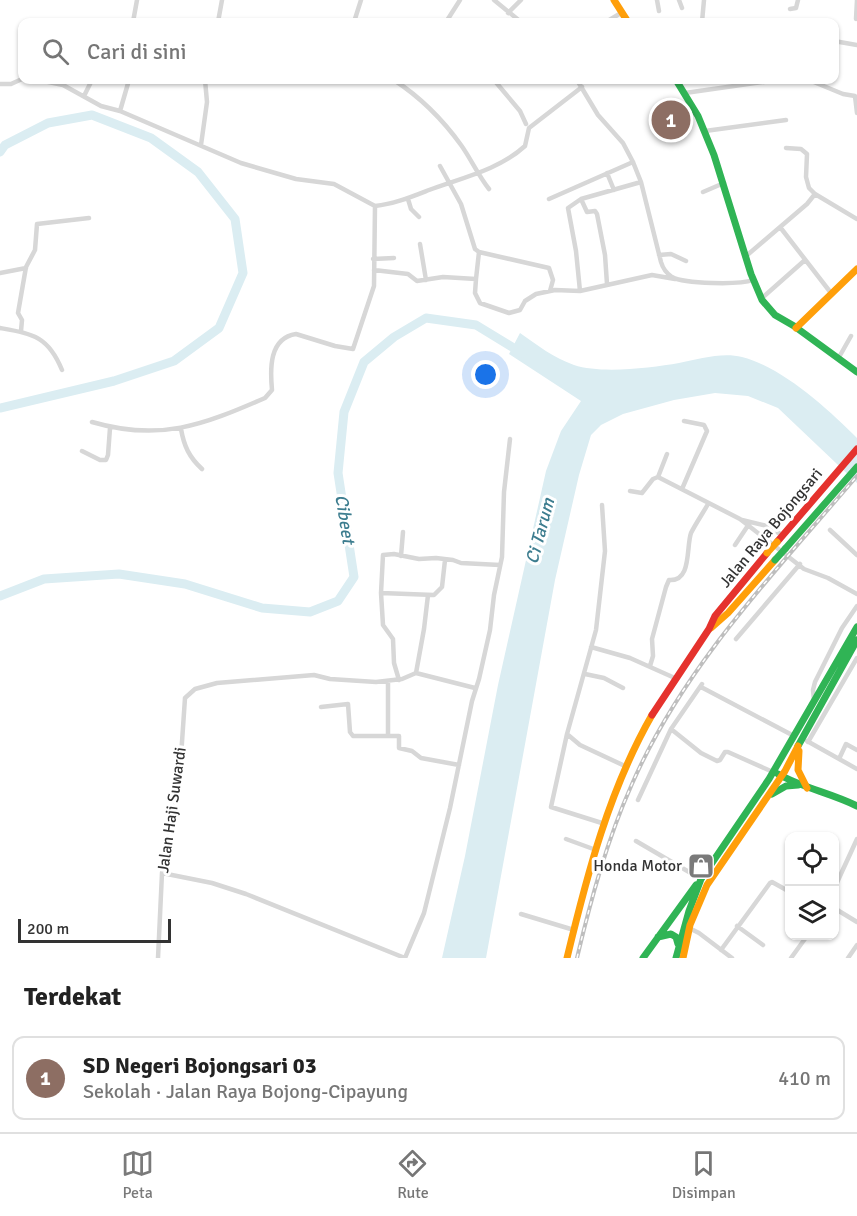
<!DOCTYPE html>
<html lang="id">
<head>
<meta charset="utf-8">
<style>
  :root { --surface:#fff; --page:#f6f6f6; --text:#222; --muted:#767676; --line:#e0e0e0; --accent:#7a7a7a }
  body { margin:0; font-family:Signika,sans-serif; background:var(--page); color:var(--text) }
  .controls { position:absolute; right:18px; bottom:18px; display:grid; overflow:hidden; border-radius:12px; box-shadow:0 2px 4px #0004 }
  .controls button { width:54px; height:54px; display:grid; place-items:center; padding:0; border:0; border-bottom:2px solid var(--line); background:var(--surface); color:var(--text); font:30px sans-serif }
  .scale { position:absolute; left:18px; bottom:15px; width:153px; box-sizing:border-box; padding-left:6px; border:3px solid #333; border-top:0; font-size:16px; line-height:21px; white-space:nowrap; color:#333; -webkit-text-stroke:4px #fff; paint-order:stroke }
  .you { position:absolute; left:486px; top:375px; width:21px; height:21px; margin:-15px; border:4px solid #fff; border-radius:50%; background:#1a73e8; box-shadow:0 0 0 9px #1a73e833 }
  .badge { display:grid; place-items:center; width:39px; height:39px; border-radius:50%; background:var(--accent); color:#fff; font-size:20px; font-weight:700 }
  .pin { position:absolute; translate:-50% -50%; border:3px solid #fff; box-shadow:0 2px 6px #0006 }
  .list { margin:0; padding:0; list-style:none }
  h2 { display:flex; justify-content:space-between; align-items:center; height:78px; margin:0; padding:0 24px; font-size:26px }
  h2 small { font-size:20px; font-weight:400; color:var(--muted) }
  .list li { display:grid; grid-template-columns:39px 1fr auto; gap:18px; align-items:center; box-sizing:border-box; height:84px; margin:0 12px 12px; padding:0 12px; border:2px solid var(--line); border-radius:12px }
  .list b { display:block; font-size:22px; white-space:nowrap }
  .list p { margin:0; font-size:20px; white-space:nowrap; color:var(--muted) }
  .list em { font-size:20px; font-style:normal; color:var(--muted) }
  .icon { flex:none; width:33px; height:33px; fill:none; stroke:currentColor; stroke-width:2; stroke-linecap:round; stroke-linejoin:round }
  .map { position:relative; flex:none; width:857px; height:958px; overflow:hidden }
  .search { position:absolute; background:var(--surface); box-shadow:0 2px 4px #0004; left:18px; right:18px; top:18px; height:66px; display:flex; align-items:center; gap:15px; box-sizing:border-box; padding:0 21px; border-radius:12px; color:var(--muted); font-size:22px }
  .sheet { height:174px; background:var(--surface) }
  nav { display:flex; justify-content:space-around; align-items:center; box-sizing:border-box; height:84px; border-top:2px solid var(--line); background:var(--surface); font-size:16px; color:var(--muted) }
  nav a { display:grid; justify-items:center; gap:3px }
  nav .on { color:var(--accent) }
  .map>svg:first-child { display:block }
</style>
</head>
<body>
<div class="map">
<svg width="857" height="958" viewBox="0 0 857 958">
  <rect width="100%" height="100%" fill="#fff"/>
  <path fill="#dbedf2" d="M520,333C537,345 554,358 574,365C601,374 651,368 679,363C699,359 722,352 742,357C782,367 828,409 857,438V483L778,408L748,396L715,393L674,400L623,414L601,425L591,435L579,475L555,580L486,958H442L465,856L498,685L546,471L561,431L581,401L509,354Z"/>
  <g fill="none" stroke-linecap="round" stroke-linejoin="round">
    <path stroke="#dbedf2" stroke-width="9" d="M0,152L5,145L48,123L92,115L151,138L198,172L235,219L243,273L219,328L174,361L114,381L0,408
      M0,596L44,579L119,574L185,584L262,608L310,612L338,601L354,577L338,473L344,412L364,362L394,337L426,318L476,325L522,353"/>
    <path stroke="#d7d7d7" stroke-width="4.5" d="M494,0L521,22
      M657,0L659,11
      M679,0L682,8
      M790,9L796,8L798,0
      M508,13L521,0
      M856,19L857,0
      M133,22L137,0
      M218,22L222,0
      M354,22L361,0
      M446,22L460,0
      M606,22L621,13
      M702,22L704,0
      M834,41L857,45
      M39,80L63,85L101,106L120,111L241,163L296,179L334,184L375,206C394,204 411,197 429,190C461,178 499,170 525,146L529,128L582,87
      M394,80C420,97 443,120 461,145C471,159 478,175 489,189
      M494,80L520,111L526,124
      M577,80L598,115L623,143L633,162L641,182L661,262C663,269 666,273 672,277C685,284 739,285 753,280
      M809,80L843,94L855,96L857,113
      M0,84H11L22,79
      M685,93L777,80
      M84,96L92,80
      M120,111L129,80
      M705,131L786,120
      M201,145L207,102L205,80
      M786,148L801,149L807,154L806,177L809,188L815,194L857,219
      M440,166L461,204L475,249L479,252L549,268L553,280L550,291
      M607,173L614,190
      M703,192L724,183
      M408,199L411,209L419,217
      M549,199L633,162
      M581,199L587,212L595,211L597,214L605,255L607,284
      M780,227L831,293
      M420,244L426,280
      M659,255L671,254L686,261
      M745,257L807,204L815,194
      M373,259L394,258
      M374,270L408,274L417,281L443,277L476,279L475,293L480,303L509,313L520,310L525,301L536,294L555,290L580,291L652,275L675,279
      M0,273L26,268
      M476,279L479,252
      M580,291L576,251L568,208L581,199L641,182
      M762,298L805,260
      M0,328C33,334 48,336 62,370
      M21,331L22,320L18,313L26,267L35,250L37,224L89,218
      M838,359L851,336
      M92,422C160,442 203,425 265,398L272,390C270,369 269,338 296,334L335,346L353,349L374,286L375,206
      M181,429C184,446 189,457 202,469
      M82,451L100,460H106L108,455L110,428
      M658,477L667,454
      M682,489L707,431L704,425L684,421
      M630,491L642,493L653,479L658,477L740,519L804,569L828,578L857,594
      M602,505L605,551L596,630L567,734L580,745L627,767
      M742,520L767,526L782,535
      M830,530L857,555
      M735,545L747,527
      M401,556L403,532
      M381,593L434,595L442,587L445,560
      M736,639L800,564
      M591,647L630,658L677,679
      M650,666L653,656L652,639L666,587L669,580C692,582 686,547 691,533C696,523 703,513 708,504
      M416,673L424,629L428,595
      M585,674L604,678L623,688
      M399,680L394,663L393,639L383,625L381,593L383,555L394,554L419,559L436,558L453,560L461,563L500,565
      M701,687L794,736
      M814,700L813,690L815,682L842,628L857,606
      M321,707L348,704L350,732L353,736H399V748L412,751L421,758L459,765
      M671,729L701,753L717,761L720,760L725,752H728L773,772
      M567,734L551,807L605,824
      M388,736V681
      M807,741L857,769
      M808,742L857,658
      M839,759L846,744L857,750
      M638,800L671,729L702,684
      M566,839L596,850
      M636,841L701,879
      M162,873L212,883L246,894L405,958
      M834,889L857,839
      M834,908L857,922
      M521,914L574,930
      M737,926L763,945
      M689,928L699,933L732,958
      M721,950L770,883L772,882L790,892
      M158,958L162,873L179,786L185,698L195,689L217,683L314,675L330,679L376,682L402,679L416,673L475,688
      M405,958L424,913L450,808L472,701L479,679L490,630L494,595L502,557L504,492L510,439
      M791,958L807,936
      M848,958L857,945"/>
    <path stroke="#30b455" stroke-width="7" d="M676,80L698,116L714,155L751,274L762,300L775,315L794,326L857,372
      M785,549L857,467
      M798,746L857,640
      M778,774C803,788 831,793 857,806
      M772,794L786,786L798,785
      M658,937L671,934L676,937L678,944
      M643,958L696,885
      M676,958L689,911L701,879L769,779L857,627"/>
    <path stroke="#ff9f0a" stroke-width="7" d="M614,0L628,22
      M796,328L857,269
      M711,628L728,613L775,560
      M799,751L798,770L807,788
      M567,958C587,875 609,790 652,715
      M683,958L690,925L707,885L785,771L798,746"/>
    <path stroke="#e5322d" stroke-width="7" d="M777,542L857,449
      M652,715L709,629L715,616L767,553"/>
    <defs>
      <path id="rail" d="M577,958C591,899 607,840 632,784C683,667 775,572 857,476"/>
    </defs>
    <use href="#rail" stroke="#bebebe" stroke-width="4"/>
    <use href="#rail" stroke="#fff" stroke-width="1.5" stroke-dasharray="4.5" stroke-linecap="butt"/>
    <path stroke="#30b455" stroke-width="7" d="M775,560L785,549"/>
    <path stroke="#ff9f0a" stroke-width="7" d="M767,553L777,542"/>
  </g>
  <defs>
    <symbol id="shop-square" viewBox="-11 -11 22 22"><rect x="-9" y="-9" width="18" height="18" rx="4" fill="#7a7a7a" stroke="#fff"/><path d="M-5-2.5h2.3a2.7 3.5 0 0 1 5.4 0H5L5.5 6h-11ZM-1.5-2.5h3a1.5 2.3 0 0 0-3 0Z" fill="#fff"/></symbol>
  </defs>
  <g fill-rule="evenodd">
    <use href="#shop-square" x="686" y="851" width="30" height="30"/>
  </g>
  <g text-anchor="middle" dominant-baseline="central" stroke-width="6" stroke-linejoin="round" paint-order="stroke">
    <g font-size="16" fill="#333" stroke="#fff">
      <text transform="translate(771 528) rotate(-50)">Jalan Raya Bojongsari</text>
      <text transform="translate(172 810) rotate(-82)">Jalan Haji Suwardi</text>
    </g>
    <g font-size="16" fill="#333" stroke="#fff" text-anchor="end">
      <text x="682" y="866">Honda Motor</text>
    </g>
    <g font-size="18" font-style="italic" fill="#3d7d8f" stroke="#fff">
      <text transform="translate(345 519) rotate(81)">Cibeet</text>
      <text transform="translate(540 531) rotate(-75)">Ci Tarum</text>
    </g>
  </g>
</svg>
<div class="controls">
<button><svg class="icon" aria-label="locate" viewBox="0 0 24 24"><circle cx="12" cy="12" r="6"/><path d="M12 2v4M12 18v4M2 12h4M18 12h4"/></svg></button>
<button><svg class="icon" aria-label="layers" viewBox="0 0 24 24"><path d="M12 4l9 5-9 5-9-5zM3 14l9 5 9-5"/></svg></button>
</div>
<div class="scale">200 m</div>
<div class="you"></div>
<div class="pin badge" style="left:671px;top:120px;background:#8d6e63">1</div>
<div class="search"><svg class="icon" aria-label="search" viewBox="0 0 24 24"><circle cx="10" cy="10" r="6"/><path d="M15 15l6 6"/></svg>Cari di sini</div>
</div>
<section class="sheet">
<h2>Terdekat<small></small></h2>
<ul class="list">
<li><span class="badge" style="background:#8d6e63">1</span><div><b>SD Negeri Bojongsari 03</b><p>Sekolah · Jalan Raya Bojong-Cipayung</p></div><em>410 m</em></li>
</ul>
</section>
<nav>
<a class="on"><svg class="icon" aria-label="map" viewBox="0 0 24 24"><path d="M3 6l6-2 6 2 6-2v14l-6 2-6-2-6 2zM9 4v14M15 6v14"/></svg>Peta</a>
<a><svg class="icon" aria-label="directions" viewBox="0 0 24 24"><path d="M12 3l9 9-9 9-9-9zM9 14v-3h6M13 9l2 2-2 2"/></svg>Rute</a>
<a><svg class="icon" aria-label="saved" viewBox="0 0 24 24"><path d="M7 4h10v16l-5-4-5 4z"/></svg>Disimpan</a>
</nav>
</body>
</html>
